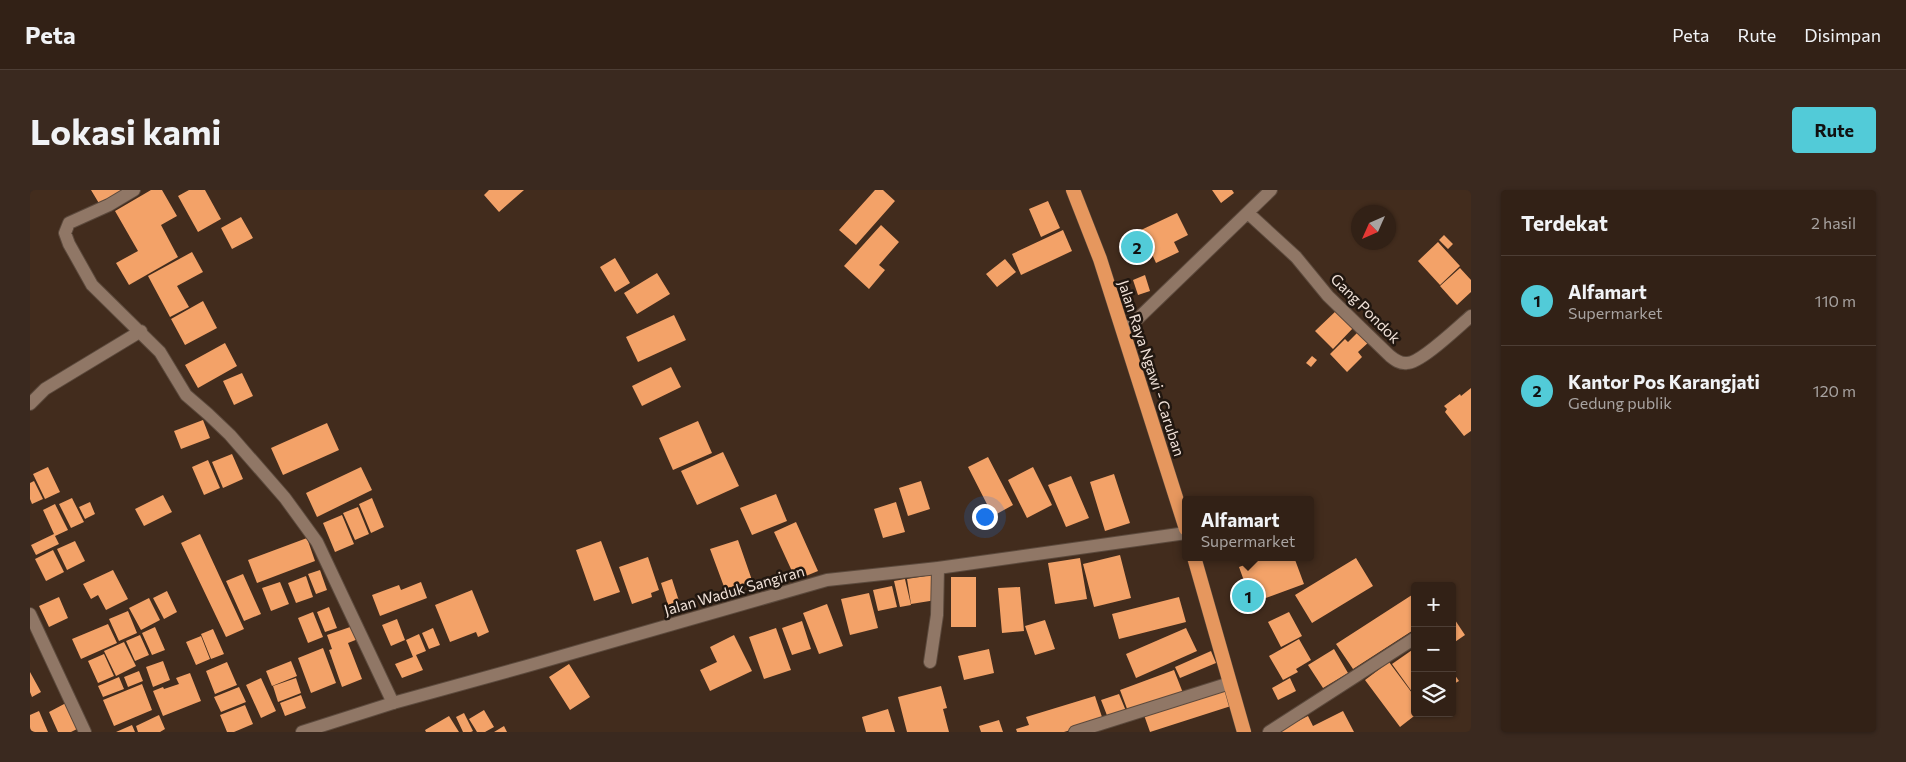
<!DOCTYPE html>
<html lang="id">
<head>
<meta charset="utf-8">
<style>
  :root { --surface:#322116; --page:#3a291f; --text:#f1f3f6; --muted:#a8a3a1; --line:#4d3e35; --accent:#52cbd8 }
  body { margin:0; font-family:Commissioner,sans-serif; background:var(--page); color:var(--text) }
  .controls { position:absolute; right:15px; bottom:15px; display:grid; overflow:hidden; border-radius:5px; box-shadow:0 1px 4px #0004 }
  .controls button { width:45px; height:45px; display:grid; place-items:center; padding:0; border:0; border-bottom:1px solid var(--line); background:var(--surface); color:var(--text); font:25px sans-serif }
  .compass { position:absolute; left:1321px; top:15px; width:45px; height:45px; border-radius:50%; background:var(--surface); box-shadow:0 1px 4px #0004; rotate:225deg }
  .you { position:absolute; left:954px; top:326px; width:18px; height:18px; margin:-12px; border:4px solid #fff; border-radius:50%; background:#1a73e8; box-shadow:0 0 0 8px #1a73e833 }
  .badge { display:grid; place-items:center; width:32px; height:32px; border-radius:50%; background:var(--accent); color:#111; font-size:16px; font-weight:700 }
  .pin { position:absolute; translate:-50% -50%; border:2px solid #fff; box-shadow:0 1px 5px #0006 }
  .popup { position:absolute; left:1152px; top:306px; width:132px; height:65px; box-sizing:border-box; display:grid; place-content:center; border-radius:5px; background:var(--surface); filter:drop-shadow(0 1px 4px #0005); font-size:16px; white-space:nowrap; color:var(--muted) }
  .popup b { font-size:19px; color:var(--text) }
  .popup::after { content:''; position:absolute; left:50%; top:100%; margin-left:-10px; border:10px solid transparent; border-top-color:var(--surface) }
  .list { margin:0; padding:0; list-style:none }
  h2 { display:flex; justify-content:space-between; align-items:center; height:65px; margin:0; padding:0 20px; font-size:21px }
  h2 small { font-size:16px; font-weight:400; color:var(--muted) }
  .list li { display:grid; grid-template-columns:32px 1fr auto; gap:15px; align-items:center; box-sizing:border-box; height:90px; padding:0 20px; border-top:1px solid var(--line) }
  .list b { display:block; font-size:19px; white-space:nowrap }
  .list p { margin:0; font-size:16px; white-space:nowrap; color:var(--muted) }
  .list em { font-size:16px; font-style:normal; color:var(--muted) }
  .icon { flex:none; width:28px; height:28px; fill:none; stroke:currentColor; stroke-width:2; stroke-linecap:round; stroke-linejoin:round }
  .map { position:relative; flex:none; width:1441px; height:542px; overflow:hidden; border-radius:5px }
  header { display:flex; align-items:center; gap:30px; box-sizing:border-box; height:70px; padding:0 25px; background:var(--surface); border-bottom:1px solid var(--line) }
  header strong { font-size:24px }
  nav { display:flex; gap:28px; margin-inline-start:auto; font-size:18px }
  .intro { display:flex; align-items:center; justify-content:space-between; box-sizing:border-box; height:120px; padding:0 30px }
  h1 { margin:0; font-size:35px }
  .button { padding:12px 22px; border-radius:5px; background:var(--accent); color:#111; font-size:18px; font-weight:700 }
  main { display:flex; gap:30px; padding:0 30px }
  aside { flex:1; background:var(--surface); border-radius:5px; box-shadow:0 1px 4px #0004 }
  .map>svg:first-child { display:block }
</style>
</head>
<body>
<header>
<strong>Peta</strong>
<nav><a>Peta</a><a>Rute</a><a>Disimpan</a></nav>
</header>
<div class="intro"><h1>Lokasi kami</h1><a class="button">Rute</a></div>
<main>
<div class="map">
<svg width="1441" height="542" viewBox="0 0 1441 542">
  <rect width="100%" height="100%" fill="#422c1d"/>
  <path fill="#f3a268" d="M61,0H95L70,15Z
    M121,0H132L147,26L131,35L148,67L99,95L86,73L108,61L85,21Z
    M159,0H175L191,29L168,42L148,6Z
    M459,0H494L469,22L454,5Z
    M845,0H853L865,11L826,55L809,40Z
    M1182,0H1202L1204,3L1191,13Z
    M1018,11L1030,38L1011,47L999,19Z
    M1147,23L1158,45L1144,52L1149,62L1126,73L1111,40Z
    M211,27L223,48L202,59L191,38Z
    M851,35L869,52L849,75L855,80L839,99L814,76Z
    M1033,40L1042,61L991,85L982,64Z
    M1414,45L1423,54L1418,59L1409,50Z
    M1408,52L1430,76L1410,95L1388,71Z
    M162,62L173,82L147,96L159,117L140,127L118,86Z
    M585,68L600,93L585,102L570,77Z
    M975,69L986,82L967,97L956,84Z
    M1430,78L1441,90V102L1427,115L1410,96Z
    M627,83L640,104L607,124L594,103Z
    M1115,85L1120,101L1108,105L1103,90Z
    M173,111L187,138L155,155L141,129Z
    M1308,119L1325,136L1303,159L1285,141Z
    M644,125L656,150L608,172L596,147Z
    M1330,140L1340,151L1328,162L1332,167L1317,182L1300,164L1315,149L1318,152Z
    M195,153L207,176L168,198L155,175Z
    M1282,166L1287,170L1281,177L1276,173Z
    M641,177L651,197L612,216L602,196Z
    M212,183L223,206L204,215L193,191Z
    M1441,198V241L1434,246L1415,222L1417,219L1414,216L1430,204L1431,206Z
    M173,230L180,248L151,259L144,241Z
    M668,231L682,263L643,280L629,248Z
    M297,233L309,260L253,285L241,258Z
    M693,262L709,296L667,315L651,281Z
    M202,264L213,289L193,298L182,272Z
    M958,267L983,315L963,326L938,277Z
    M178,270L190,298L174,305L162,277Z
    M18,277L30,302L15,309L3,284Z
    M331,277L342,300L287,327L276,303Z
    M1003,277L1022,315L997,328L978,290Z
    M1084,284L1100,333L1075,341L1060,292Z
    M1041,286L1059,328L1036,337L1018,295Z
    M4,291L13,309L2,314L0,309V293Z
    M891,291L900,319L878,326L869,298Z
    M746,304L757,331L722,345L710,318Z
    M133,305L142,322L114,336L105,319Z
    M42,308L54,332L41,338L29,314Z
    M342,308L354,337L341,343L329,314Z
    M60,312L65,324L55,329L49,317Z
    M866,312L875,342L853,348L844,319Z
    M25,314L38,340L25,346L29,354L6,365L1,355L24,344L13,320Z
    M328,317L339,344L325,350L313,323Z
    M312,325L324,354L305,362L293,333Z
    M766,332L788,381L766,390L744,342Z
    M170,344L214,439L196,447L151,353Z
    M277,348L285,371L227,393L218,370Z
    M708,350L723,393L696,402L680,359Z
    M45,351L55,371L37,380L27,359Z
    M571,351L590,402L564,411L546,360Z
    M23,360L34,382L16,391L5,369Z
    M1090,365L1101,408L1064,417L1053,374Z
    M618,367L629,400L621,403L622,407L602,414L589,377Z
    M1236,367H1264L1274,394L1222,413L1209,377Z
    M1050,368L1057,409L1025,414L1018,373Z
    M1326,368L1343,396L1282,433L1265,405Z
    M83,380L98,409L76,420L68,405L61,409L53,394Z
    M290,380L297,400L286,404L278,384Z
    M213,384L231,424L214,431L196,391Z
    M902,385L906,410L881,414L877,389Z
    M276,386L283,407L266,413L258,393Z
    M921,387H946V437H921Z
    M642,389L649,411L638,415L631,393Z
    M875,389L881,415L870,417L864,391Z
    M250,392L259,414L241,421L232,398Z
    M391,392L397,408L350,426L342,405L369,395L371,400Z
    M862,396L867,417L848,421L843,400Z
    M990,397L994,441L972,443L968,398Z
    M442,400L459,442L448,447L446,442L420,452L405,415Z
    M137,401L147,422L134,429L123,408Z
    M839,403L848,438L820,445L811,409Z
    M1385,403V439L1323,479L1306,454Z
    M29,407L38,428L19,437L9,416Z
    M1149,407L1156,432L1089,449L1082,424Z
    M119,408L130,430L111,440L99,418Z
    M797,414L813,456L789,464L773,423Z
    M299,417L307,438L295,442L287,422Z
    M98,421L107,443L89,451L79,429Z
    M283,422L293,447L278,453L268,428Z
    M1259,422L1272,446L1251,457L1238,432Z
    M367,429L375,450L361,456L352,435Z
    M1015,430L1025,459L1005,465L995,436Z
    M1425,430L1435,445L1422,454V432Z
    M772,431L781,459L762,465L752,438Z
    M78,434L87,453L51,469L42,449Z
    M323,436L328,449L318,453L332,489L312,497L299,460L302,459L297,445Z
    M125,437L135,460L122,465L112,443Z
    M403,438L410,455L399,459L392,443Z
    M746,438L761,480L734,489L719,447Z
    M1156,438L1167,461L1106,488L1096,464Z
    M183,439L194,464L181,469L171,444Z
    M389,444L396,461L386,465L393,480L372,488L365,474L383,467L376,450Z
    M110,445L119,465L105,471L96,451Z
    M704,445L722,481L680,501L670,480L687,472L680,457Z
    M171,446L180,469L166,475L156,452Z
    M1269,449L1281,470L1266,479L1268,482L1253,490L1239,466Z
    M94,452L106,476L86,486L74,461Z
    M293,458L306,493L281,503L268,468Z
    M1385,458V506L1362,474Z
    M959,459L964,483L934,490L928,466Z
    M1304,459L1318,483L1293,498L1278,475Z
    M1181,461L1186,473L1150,488L1145,477Z
    M74,464L84,486L68,493L58,471Z
    M133,471L140,490L123,497L116,477Z
    M261,471L267,486L242,496L236,481Z
    M197,472L207,495L185,504L176,481Z
    M1359,472L1385,507V523H1388L1370,537L1335,490Z
    M539,474L560,507L540,520L519,487Z
    M1144,480L1153,503L1099,524L1090,500Z
    M109,481L113,491L98,497L94,487Z
    M1422,481L1429,491L1422,495Z
    M0,482L11,502L2,507L0,502Z
    M160,483L171,511L133,526L123,501L133,497L134,499L149,494L146,488Z
    M89,487L94,499L73,507L68,496Z
    M231,488L246,521L231,528L216,495Z
    M266,488L271,503L248,512L243,496Z
    M1260,488L1266,501L1248,510L1242,498Z
    M112,494L122,520L84,536L73,510Z
    M911,496L917,518L913,519L919,542H877L868,507Z
    M209,497L216,512L191,522L184,507Z
    M1196,498L1201,516L1120,542L1114,525Z
    M1089,504L1096,521L1078,528L1071,510Z
    M271,505L276,518L255,526L250,513Z
    M1065,506L1073,530L1034,542H987L986,539L999,535L996,527Z
    M36,513L49,538L41,542H28L19,522Z
    M215,515L223,534L204,542H197L190,525Z
    M858,519L865,542H836L832,527Z
    M454,520L464,537L455,542H447L439,529Z
    M9,521L18,542H0V525Z
    M1313,521L1324,542H1246L1278,526L1283,536Z
    M434,523L443,541L441,542H433L426,527Z
    M129,525L135,539L130,542H108L106,536Z
    M419,526L429,542H396L395,540Z
    M969,530L973,542H951L949,536Z
    M102,535L105,542H86Z
    M474,536L477,542H464Z"/>
  <g fill="none" stroke-linecap="round" stroke-linejoin="round">
    <defs>
      <path id="minor" d="M104,0L79,15L39,33L35,43L39,54L62,95L130,162L156,205L178,224L200,245L255,308L287,352L363,513
        M1218,23L1266,67L1298,106L1360,166C1365,170 1370,174 1377,173C1391,173 1429,136 1441,126
        M1094,142L1241,0
        M0,214L15,199L111,141
        M0,424L55,542
        M900,472L907,425L908,378
        M1045,542L1200,493
        M1239,542L1385,448"/>
      <path id="tertiary" d="M272,542L363,513L497,476L797,390L908,378L1156,343"/>
      <path id="trunk" d="M1043,0L1070,69L1156,339
        M1164,367L1214,542"/>
    </defs>
    <use href="#minor" stroke="#5c4a3d" stroke-width="14"/>
    <use href="#tertiary" stroke="#5c4a3d" stroke-width="14"/>
    <use href="#trunk" stroke="#5c4a3d" stroke-width="15"/>
    <use href="#minor" stroke="#907766" stroke-width="12"/>
    <use href="#tertiary" stroke="#907766" stroke-width="12"/>
    <use href="#trunk" stroke="#e6975e" stroke-width="14"/>
  </g>
  <g text-anchor="middle" dominant-baseline="central" stroke-width="5" stroke-linejoin="round" paint-order="stroke">
    <g font-size="15" fill="#f1e2d9" stroke="#211710">
      <text transform="translate(1336 118) rotate(45)">Gang Pondok</text>
      <text transform="translate(1122 178) rotate(72)">Jalan Raya Ngawi - Caruban</text>
      <text transform="translate(704 400) rotate(-16)">Jalan Waduk Sangiran</text>
    </g>
  </g>
</svg>
<div class="controls">
<button>+</button>
<button>−</button>
<button><svg class="icon" aria-label="layers" viewBox="0 0 24 24"><path d="M12 4l9 5-9 5-9-5zM3 14l9 5 9-5"/></svg></button>
</div>
<svg class="compass" viewBox="-18 -18 36 36"><path d="M0-13l5 13h-10z" fill="#e53935"/><path d="M0 13l5-13h-10z" fill="#a8a3a1"/></svg>
<div class="you"></div>
<div class="pin badge" style="left:1218px;top:406px">1</div>
<div class="popup"><b>Alfamart</b>Supermarket</div>
<div class="pin badge" style="left:1107px;top:57px">2</div>
</div>
<aside>
<h2>Terdekat<small>2 hasil</small></h2>
<ul class="list">
<li><span class="badge">1</span><div><b>Alfamart</b><p>Supermarket</p></div><em>110 m</em></li>
<li><span class="badge">2</span><div><b>Kantor Pos Karangjati</b><p>Gedung publik</p></div><em>120 m</em></li>
</ul>
</aside>
</main>
</body>
</html>
